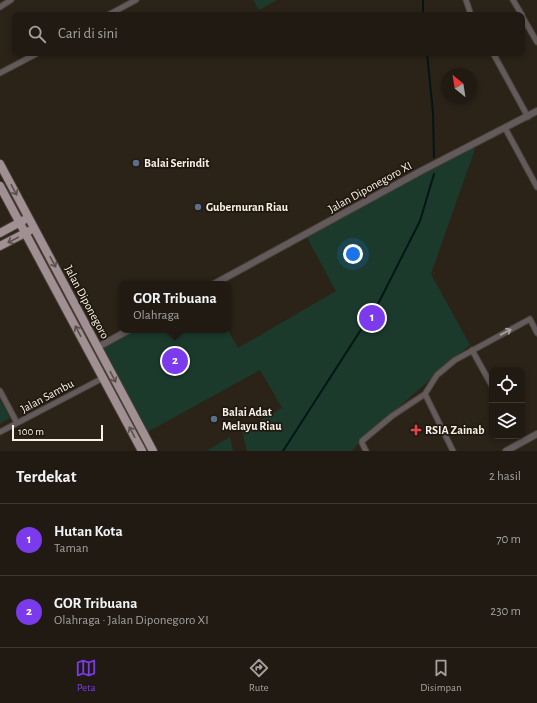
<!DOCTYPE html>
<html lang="id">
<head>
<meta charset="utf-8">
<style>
  :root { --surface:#201a12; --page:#2d2720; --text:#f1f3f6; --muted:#a2a19f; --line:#3d3832; --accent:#7c3aed }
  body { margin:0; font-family:"Alegreya Sans",sans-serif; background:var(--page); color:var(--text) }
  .controls { position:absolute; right:12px; bottom:12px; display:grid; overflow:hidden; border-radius:8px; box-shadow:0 2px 6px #0003 }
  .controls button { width:36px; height:36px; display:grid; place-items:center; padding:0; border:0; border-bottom:1px solid var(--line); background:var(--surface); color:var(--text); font:20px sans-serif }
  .compass { position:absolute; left:441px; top:68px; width:36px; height:36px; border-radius:50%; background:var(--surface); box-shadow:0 2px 6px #0003; rotate:330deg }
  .scale { position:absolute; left:12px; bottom:10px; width:91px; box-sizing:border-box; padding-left:4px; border:2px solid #f7f1ea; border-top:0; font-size:11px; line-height:14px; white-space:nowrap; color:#f7f1ea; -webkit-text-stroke:3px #21190e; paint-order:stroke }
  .you { position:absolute; left:353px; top:254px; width:14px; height:14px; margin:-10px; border:3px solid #fff; border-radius:50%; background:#1a73e8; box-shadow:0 0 0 6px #1a73e833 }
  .badge { display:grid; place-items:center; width:26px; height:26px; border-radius:50%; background:var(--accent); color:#fff; font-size:13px; font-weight:700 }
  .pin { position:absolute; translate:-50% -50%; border:2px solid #fff; box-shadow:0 1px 4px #0006 }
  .popup { position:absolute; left:119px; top:281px; width:112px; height:52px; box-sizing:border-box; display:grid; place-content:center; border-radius:8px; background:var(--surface); filter:drop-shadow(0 1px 3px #0005); font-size:13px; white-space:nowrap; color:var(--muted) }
  .popup b { font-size:15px; color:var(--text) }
  .popup::after { content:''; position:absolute; left:50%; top:100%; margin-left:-8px; border:8px solid transparent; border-top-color:var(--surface) }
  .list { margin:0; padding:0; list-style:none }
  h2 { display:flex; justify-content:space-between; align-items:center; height:52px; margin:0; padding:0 16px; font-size:17px }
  h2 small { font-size:13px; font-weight:400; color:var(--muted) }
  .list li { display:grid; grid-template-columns:26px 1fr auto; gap:12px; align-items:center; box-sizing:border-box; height:72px; padding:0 16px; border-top:1px solid var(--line) }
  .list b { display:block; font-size:15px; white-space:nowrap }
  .list p { margin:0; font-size:13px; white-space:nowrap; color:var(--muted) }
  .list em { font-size:13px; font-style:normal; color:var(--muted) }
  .icon { flex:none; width:22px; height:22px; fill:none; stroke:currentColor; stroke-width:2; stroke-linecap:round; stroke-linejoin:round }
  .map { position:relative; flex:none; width:537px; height:451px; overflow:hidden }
  .search { position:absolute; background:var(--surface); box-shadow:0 2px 6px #0003; left:12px; right:12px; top:12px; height:44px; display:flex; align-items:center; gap:10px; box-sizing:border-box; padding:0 14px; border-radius:8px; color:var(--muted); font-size:15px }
  .sheet { height:196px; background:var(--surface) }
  nav { display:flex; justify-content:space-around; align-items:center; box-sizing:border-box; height:56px; border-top:1px solid var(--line); background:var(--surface); font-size:11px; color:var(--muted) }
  nav a { display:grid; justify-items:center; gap:2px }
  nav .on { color:var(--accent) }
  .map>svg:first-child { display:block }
</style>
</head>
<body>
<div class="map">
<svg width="537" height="451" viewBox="0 0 537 451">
  <rect width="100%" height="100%" fill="#2b2218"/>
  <path fill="#1b3a2c" d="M253,0H277L259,10Z
    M477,143L431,274L470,345L362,439L352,451H247L242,431L282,408L260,370L144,434L98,347L130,330H228L238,348L336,291L305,234Z
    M0,400L10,418L0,424Z
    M230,437L233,451H206Z"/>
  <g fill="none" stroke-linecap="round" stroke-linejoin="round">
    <path stroke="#021616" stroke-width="2" d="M423,0V15
      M427,53L433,113L434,157
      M283,451L380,300L420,221L434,174"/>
    <defs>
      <path id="minor" d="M466,0L471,15
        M513,0L522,15
        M0,7L11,0
        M108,15L136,0
        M522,16L537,42
        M493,53L528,117
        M0,73L38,53
        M505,128L537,187
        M472,350L492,386
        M0,391L17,423
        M425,394L453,451
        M0,432L103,378
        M366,451L362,443V441L392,416L425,394L437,375L455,360L530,319L537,333"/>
      <path id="tertiary" d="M214,284L421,171L537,111
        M98,347L129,330
        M506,451L537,434"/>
      <path id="primary" d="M0,164L153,451
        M0,186L142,451
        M0,233L24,220
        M0,246L29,231"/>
    </defs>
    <use href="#minor" stroke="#483f35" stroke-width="7"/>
    <use href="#tertiary" stroke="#483f35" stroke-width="8"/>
    <use href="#primary" stroke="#483f35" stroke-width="10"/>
    <use href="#minor" stroke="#625a5b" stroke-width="5"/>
    <use href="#tertiary" stroke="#625a5b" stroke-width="6"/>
    <use href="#primary" stroke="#a09093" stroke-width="8"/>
  </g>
  <defs><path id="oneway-shaft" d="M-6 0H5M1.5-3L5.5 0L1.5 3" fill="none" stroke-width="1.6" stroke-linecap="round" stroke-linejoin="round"/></defs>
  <g stroke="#5a4f4a">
    <use href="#oneway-shaft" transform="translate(14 190) rotate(62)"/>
    <use href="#oneway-shaft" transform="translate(13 240) rotate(152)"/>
    <use href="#oneway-shaft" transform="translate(53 262) rotate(62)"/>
    <use href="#oneway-shaft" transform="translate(78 331) rotate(-118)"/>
    <use href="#oneway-shaft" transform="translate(113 377) rotate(63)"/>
    <use href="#oneway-shaft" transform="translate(132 432) rotate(-118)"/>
  </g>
  <use stroke="#aca6a2" href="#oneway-shaft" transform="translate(506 332) rotate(-28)"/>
  <g fill="#5c6f8a" stroke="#21190e" stroke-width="1.5">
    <circle cx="136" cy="163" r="4"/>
    <circle cx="198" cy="207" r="4"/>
    <circle cx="214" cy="419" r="4"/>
  </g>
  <path fill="#e0444e" stroke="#21190e" stroke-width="1.5" d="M414 424h4v4h4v4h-4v4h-4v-4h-4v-4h4z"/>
  <g text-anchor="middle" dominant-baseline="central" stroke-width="3.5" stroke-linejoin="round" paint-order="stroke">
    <g font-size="12" font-weight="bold" fill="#f7f1ea" stroke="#21190e" text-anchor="start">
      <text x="144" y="163">Balai Serindit</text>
      <text x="206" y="207">Gubernuran Riau</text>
      <text x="222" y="412">Balai Adat<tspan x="222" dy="14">Melayu Riau</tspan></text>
      <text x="425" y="430">RSIA Zainab</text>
    </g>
    <g font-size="12" fill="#f7f1ea" stroke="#21190e">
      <text transform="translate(370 187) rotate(-29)">Jalan Diponegoro XI</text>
      <text transform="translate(87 302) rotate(62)">Jalan Diponegoro</text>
      <text transform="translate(47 396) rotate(-28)">Jalan Sambu</text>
    </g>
  </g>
</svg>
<div class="controls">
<button><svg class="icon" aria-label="locate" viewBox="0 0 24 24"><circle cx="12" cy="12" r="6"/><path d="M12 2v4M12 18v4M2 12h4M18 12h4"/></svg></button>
<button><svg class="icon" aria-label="layers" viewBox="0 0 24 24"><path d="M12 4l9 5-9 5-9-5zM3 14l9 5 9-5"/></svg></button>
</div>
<svg class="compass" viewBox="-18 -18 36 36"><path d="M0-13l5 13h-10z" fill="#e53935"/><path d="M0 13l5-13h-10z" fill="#a2a19f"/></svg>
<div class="scale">100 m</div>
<div class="you"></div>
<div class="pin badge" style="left:372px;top:318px">1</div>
<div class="pin badge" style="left:175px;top:361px">2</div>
<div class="popup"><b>GOR Tribuana</b>Olahraga</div>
<div class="search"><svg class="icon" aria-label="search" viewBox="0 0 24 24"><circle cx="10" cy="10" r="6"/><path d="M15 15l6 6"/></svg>Cari di sini</div>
</div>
<section class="sheet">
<h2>Terdekat<small>2 hasil</small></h2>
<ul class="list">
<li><span class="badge">1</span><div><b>Hutan Kota</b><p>Taman</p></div><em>70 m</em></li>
<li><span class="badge">2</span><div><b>GOR Tribuana</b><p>Olahraga · Jalan Diponegoro XI</p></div><em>230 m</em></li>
</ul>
</section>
<nav>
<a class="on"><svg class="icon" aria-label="map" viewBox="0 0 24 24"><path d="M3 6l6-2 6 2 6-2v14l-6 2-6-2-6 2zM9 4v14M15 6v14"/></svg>Peta</a>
<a><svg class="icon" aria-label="directions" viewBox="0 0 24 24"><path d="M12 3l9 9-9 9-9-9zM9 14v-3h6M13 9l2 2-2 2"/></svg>Rute</a>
<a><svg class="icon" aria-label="saved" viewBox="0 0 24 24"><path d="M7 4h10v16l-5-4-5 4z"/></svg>Disimpan</a>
</nav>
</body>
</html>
